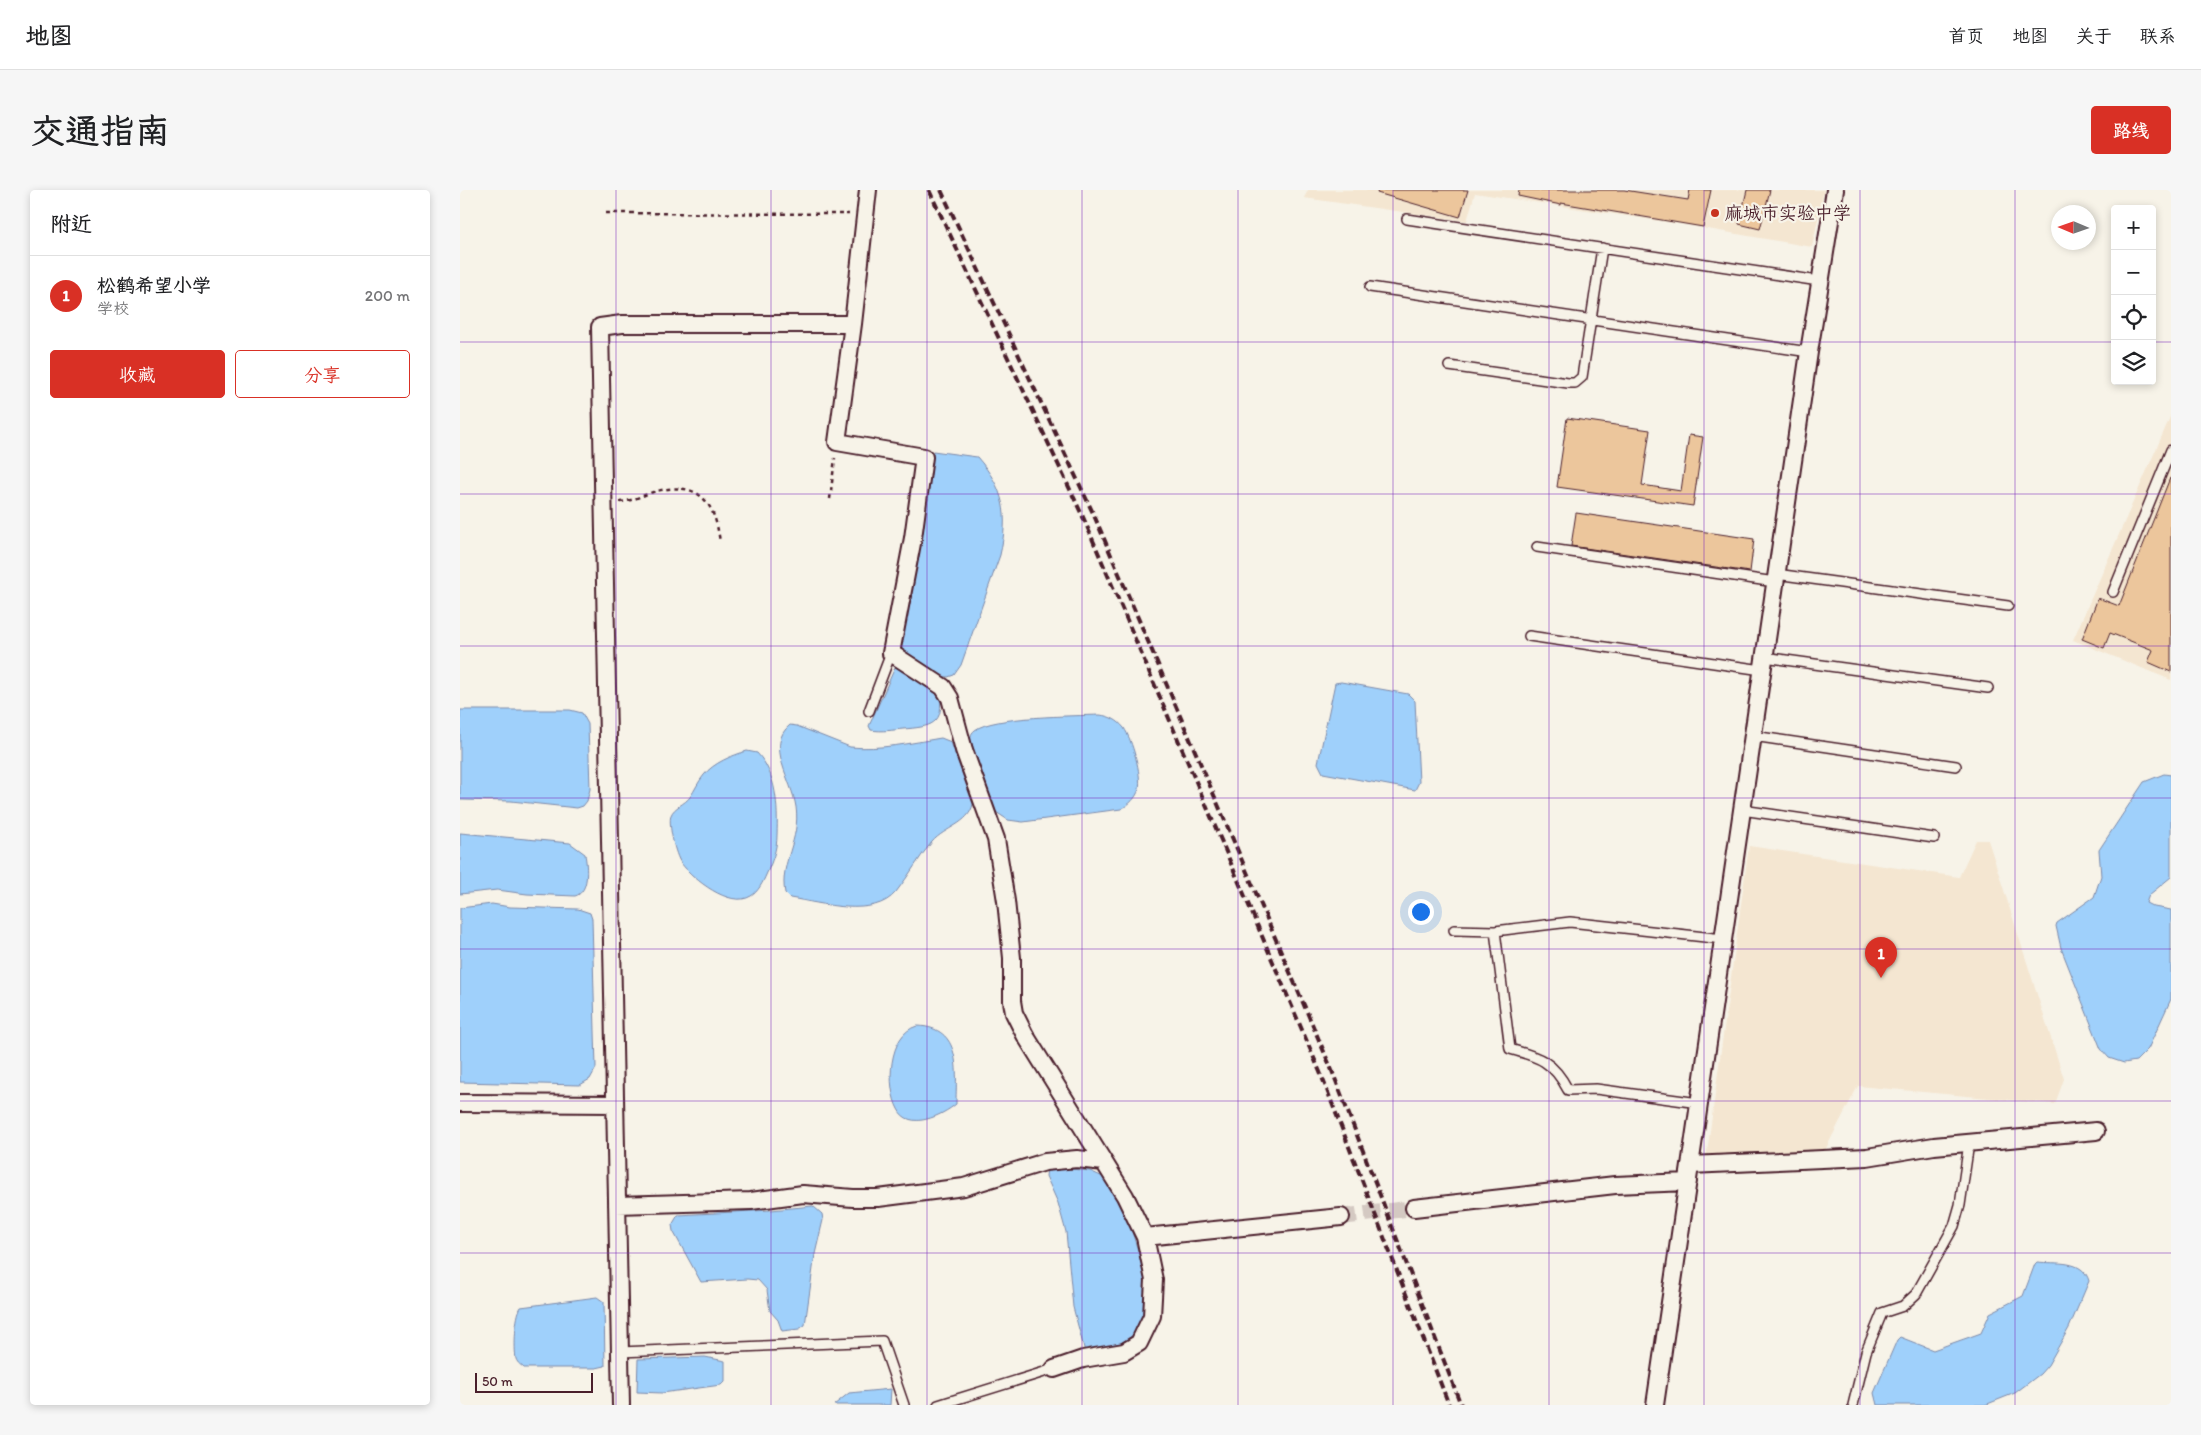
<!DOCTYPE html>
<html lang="zh">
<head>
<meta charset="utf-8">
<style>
  :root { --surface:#fff; --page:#f6f6f6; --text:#202124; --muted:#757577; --line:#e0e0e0; --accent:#d93025 }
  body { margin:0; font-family:Itim,"LXGW WenKai TC",sans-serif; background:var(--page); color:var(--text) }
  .controls { position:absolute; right:15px; top:15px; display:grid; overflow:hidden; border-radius:5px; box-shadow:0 2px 8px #0003 }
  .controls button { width:45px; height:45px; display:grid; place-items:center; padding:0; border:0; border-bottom:1px solid var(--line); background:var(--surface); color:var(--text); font:25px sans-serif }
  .compass { position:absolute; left:1591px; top:15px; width:45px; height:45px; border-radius:50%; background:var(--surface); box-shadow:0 2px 8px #0003; rotate:272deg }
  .scale { position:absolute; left:15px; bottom:12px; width:118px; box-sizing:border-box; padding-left:5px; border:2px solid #4a1f2b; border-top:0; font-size:14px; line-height:18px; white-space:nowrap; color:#4a1f2b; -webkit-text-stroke:4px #f7f3e8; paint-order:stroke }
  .you { position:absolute; left:960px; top:721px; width:18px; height:18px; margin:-12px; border:4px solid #fff; border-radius:50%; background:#1a73e8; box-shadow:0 0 0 8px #1a73e833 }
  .badge { display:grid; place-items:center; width:32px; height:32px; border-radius:50%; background:var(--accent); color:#fff; font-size:16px; font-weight:700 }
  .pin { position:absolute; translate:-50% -41px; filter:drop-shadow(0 1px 2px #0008) }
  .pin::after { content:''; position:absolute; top:26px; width:18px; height:15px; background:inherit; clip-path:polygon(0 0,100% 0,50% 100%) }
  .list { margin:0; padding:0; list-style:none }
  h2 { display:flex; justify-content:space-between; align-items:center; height:65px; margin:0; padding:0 20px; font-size:21px }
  h2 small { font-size:16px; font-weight:400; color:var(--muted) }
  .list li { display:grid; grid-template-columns:32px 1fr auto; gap:15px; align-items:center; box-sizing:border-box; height:80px; padding:0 20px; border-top:1px solid var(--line) }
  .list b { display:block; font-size:19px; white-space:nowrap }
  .list p { margin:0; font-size:16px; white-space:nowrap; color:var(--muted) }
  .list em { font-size:16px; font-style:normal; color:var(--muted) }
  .actions { display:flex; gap:10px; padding:15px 20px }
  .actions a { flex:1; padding:11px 0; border:1px solid var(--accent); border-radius:5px; text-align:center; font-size:18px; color:var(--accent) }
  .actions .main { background:var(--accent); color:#fff }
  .icon { flex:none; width:28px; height:28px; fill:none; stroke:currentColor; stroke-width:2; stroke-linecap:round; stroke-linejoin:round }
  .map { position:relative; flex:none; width:1711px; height:1215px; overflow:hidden; border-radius:5px }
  header { display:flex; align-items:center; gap:30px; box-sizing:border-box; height:70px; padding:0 25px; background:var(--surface); border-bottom:1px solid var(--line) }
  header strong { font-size:24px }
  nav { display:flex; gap:28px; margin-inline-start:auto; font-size:18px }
  .intro { display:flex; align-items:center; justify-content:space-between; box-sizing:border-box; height:120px; padding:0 30px }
  h1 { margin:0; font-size:35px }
  .button { padding:12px 22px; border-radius:5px; background:var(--accent); color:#fff; font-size:18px; font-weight:700 }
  main { display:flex; gap:30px; padding:0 30px }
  aside { flex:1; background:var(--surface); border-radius:5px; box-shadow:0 2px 8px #0003 }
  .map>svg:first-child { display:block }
</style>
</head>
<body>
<header>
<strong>地图</strong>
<nav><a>首页</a><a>地图</a><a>关于</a><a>联系</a></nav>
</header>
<div class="intro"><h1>交通指南</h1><a class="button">路线</a></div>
<main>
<aside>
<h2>附近<small></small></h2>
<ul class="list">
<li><span class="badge">1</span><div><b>松鹤希望小学</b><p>学校</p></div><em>200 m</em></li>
</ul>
<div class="actions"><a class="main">收藏</a><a>分享</a></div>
</aside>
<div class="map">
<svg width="1711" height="1215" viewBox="0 0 1711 1215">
  <rect width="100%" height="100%" fill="#f7f3e8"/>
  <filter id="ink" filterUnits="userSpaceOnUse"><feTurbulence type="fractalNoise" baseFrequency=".02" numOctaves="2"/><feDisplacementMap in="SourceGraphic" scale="10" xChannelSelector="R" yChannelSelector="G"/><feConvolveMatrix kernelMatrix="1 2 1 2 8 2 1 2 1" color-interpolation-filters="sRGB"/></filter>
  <g filter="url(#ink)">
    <path fill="#f4e6d1" d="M848,0H1364L1352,57L1219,34L1015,3L1007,31L844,8Z
      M1711,225V490L1613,450Z
      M1516,650H1528L1604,889L1595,914L1398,896L1363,964L1246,970L1289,656L1499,687Z"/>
    <path fill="#9fd0fb" stroke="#7d89a8" d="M473,261L517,267C545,299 549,325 540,365L501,475L494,485L488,487L480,486L444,463L441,456Z
      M437,473L479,502C486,535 470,537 443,539C433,540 422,542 411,540L409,536Z
      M881,492L948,504L955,511L959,592L955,600L863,583L858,573L875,493Z
      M0,520H110L122,523L128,534L130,599L127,611L123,616L117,618L51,611L0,610Z
      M640,525C649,526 658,530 664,538C672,550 682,584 679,599C676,608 670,614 661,619L563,632L548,630L536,622L511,554C510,548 510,544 515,540C533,526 614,526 640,525Z
      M330,535L337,536L390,557C420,560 451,553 481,548L491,552L513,614C509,634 485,637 472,652C459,667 449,686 436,702C414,729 361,713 330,708L325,703C319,673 341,650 336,617C332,590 305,555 330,535Z
      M287,561L297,563C317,584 318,617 317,645C317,660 312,672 306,685C303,692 298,702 291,706C270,719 233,689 221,673C215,665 208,634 211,625C214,617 225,614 230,607C235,600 238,592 244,585C253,573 273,565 287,561Z
      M1704,584L1711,585V687L1689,705L1686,713L1694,717L1711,720V809L1688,859L1676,871L1664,873L1649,868L1641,859L1601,758L1596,736L1597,733L1634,707L1641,686L1639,660L1684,592Z
      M0,643L110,653L125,664C127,676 130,702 115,706L67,704L37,700L0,704Z
      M32,714L50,717L118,719L130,723L132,729L136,878L130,889L120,895L0,892V718Z
      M457,836C503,837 496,881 496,914C483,925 449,942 438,919C426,897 428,844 457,836Z
      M592,977L630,981L643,987L667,1026L687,1089L684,1126L673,1145L661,1153L625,1162L613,1117L606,1042L598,1013L586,986L587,978Z
      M353,1016L362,1024L363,1030L355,1064L345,1135L339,1139L322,1141L318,1130L310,1121L307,1100L298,1090L287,1089L241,1092L213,1041L212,1035L218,1025L311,1020Z
      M1577,1072C1596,1074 1623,1069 1629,1091L1609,1138L1588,1175L1580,1184L1555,1203L1525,1215H1417L1414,1203L1437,1150L1440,1147L1473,1160L1521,1143L1530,1123L1563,1106L1575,1074Z
      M137,1107L144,1112L145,1176L136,1178H64C61,1175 58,1174 56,1169C54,1158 55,1126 61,1117Z
      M245,1167L265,1171V1191L261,1195L202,1203L177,1202L178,1169Z
      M431,1199L430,1215H374L389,1203Z"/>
    <path fill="#ecc69c" stroke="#4a1f2b" d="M918,0H1008L1000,27L917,3Z
      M1059,0H1164L1228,10L1230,0H1251L1243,37L1101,13V15L1058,6Z
      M1287,0H1310L1300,39L1279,34Z
      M1107,228L1190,240L1182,295L1221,301L1229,245L1243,247L1233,316L1097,297Z
      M1710,288H1711V482L1688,472L1693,460L1650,443L1644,458L1622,449L1638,408L1659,416Z
      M1116,323L1294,349L1290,382L1111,356Z"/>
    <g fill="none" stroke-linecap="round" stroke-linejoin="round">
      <path stroke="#d4c9c2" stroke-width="16" stroke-dasharray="16 8" stroke-linecap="butt" d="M881,1027L954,1018"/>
      <defs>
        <path id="service" d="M947,29L1359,91
          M910,97L1349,162
          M989,176L1108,193H1115L1122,187L1142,58
          M1077,357L1315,392
          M1316,384L1548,416
          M1653,402L1711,260
          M1069,446L1302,480
          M1304,467L1528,498
          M409,521L431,463
          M1293,546L1496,576
          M1282,620L1474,648
          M994,740L1035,741L1110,732L1263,749
          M1035,741L1050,859C1079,867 1093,871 1108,900L1136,899L1239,913
          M160,1162L422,1151L444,1215
          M478,1215L594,1179
          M1393,1215L1406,1162L1422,1123L1443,1116L1456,1104L1494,1036L1500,1015L1509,953"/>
        <path id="minor" d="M393,134L377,252L464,267L453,348L431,463L483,497L490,508L504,560L536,649L546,711L552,768V811L554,823L565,845L665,1006L685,1047L694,1090L692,1126L679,1153L664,1162L623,1169L594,1179
          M0,913L155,914
          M1230,975L1407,967L1474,956L1636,941
          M157,1015L291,1011L343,1004L393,1008H418L504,997L585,972L617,969L644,972
          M954,1018L1155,995L1228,992
          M685,1047L881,1027
          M161,1215L140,137L162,134H393L408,0
          M1195,1215L1349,162L1375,0"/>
      </defs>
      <use href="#service" stroke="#4a1f2b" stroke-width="12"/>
      <use href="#minor" stroke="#4a1f2b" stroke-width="20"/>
      <path stroke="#4a1f2b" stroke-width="2.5" stroke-dasharray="4 4" stroke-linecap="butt" d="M146,23L389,24
        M370,309L375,268
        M160,312C172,311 181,306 193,302C238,290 254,309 260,352"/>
      <use href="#service" stroke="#f7f3e8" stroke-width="9"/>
      <use href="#minor" stroke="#f7f3e8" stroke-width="16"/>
      <path stroke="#4a1f2b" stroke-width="4" stroke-dasharray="8 4" stroke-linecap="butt" d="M469,0L623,327L860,882L989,1215
        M481,0L633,323L871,878L1001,1215"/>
    </g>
  </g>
  <path fill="none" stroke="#7b2cbf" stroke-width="1" stroke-opacity="0.55" d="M156,0V1215M311,0V1215M467,0V1215M622,0V1215M778,0V1215M933,0V1215M1089,0V1215M1244,0V1215M1400,0V1215M1555,0V1215M0,152H1655M1692,152H1711M0,304H1711M0,456H1711M0,608H1711M0,759H1711M0,911H1711M0,1063H1711"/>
  <circle fill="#c8321e" stroke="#f7f3e8" stroke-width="2" cx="1255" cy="23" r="5"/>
  <g text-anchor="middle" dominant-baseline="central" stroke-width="4.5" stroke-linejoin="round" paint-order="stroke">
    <g font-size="18" fill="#4a1f2b" stroke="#f7f3e8" text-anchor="start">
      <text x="1265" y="23">麻城市实验中学</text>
    </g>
  </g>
</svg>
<div class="controls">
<button>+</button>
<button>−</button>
<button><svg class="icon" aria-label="locate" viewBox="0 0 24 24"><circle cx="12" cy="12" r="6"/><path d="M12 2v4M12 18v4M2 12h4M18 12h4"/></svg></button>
<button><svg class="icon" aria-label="layers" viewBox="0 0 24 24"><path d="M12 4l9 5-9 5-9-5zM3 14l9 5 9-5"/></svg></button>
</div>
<svg class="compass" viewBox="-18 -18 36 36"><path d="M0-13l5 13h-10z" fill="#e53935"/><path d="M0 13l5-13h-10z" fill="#757577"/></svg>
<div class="scale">50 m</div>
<div class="you"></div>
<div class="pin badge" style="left:1421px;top:788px">1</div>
</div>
</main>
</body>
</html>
